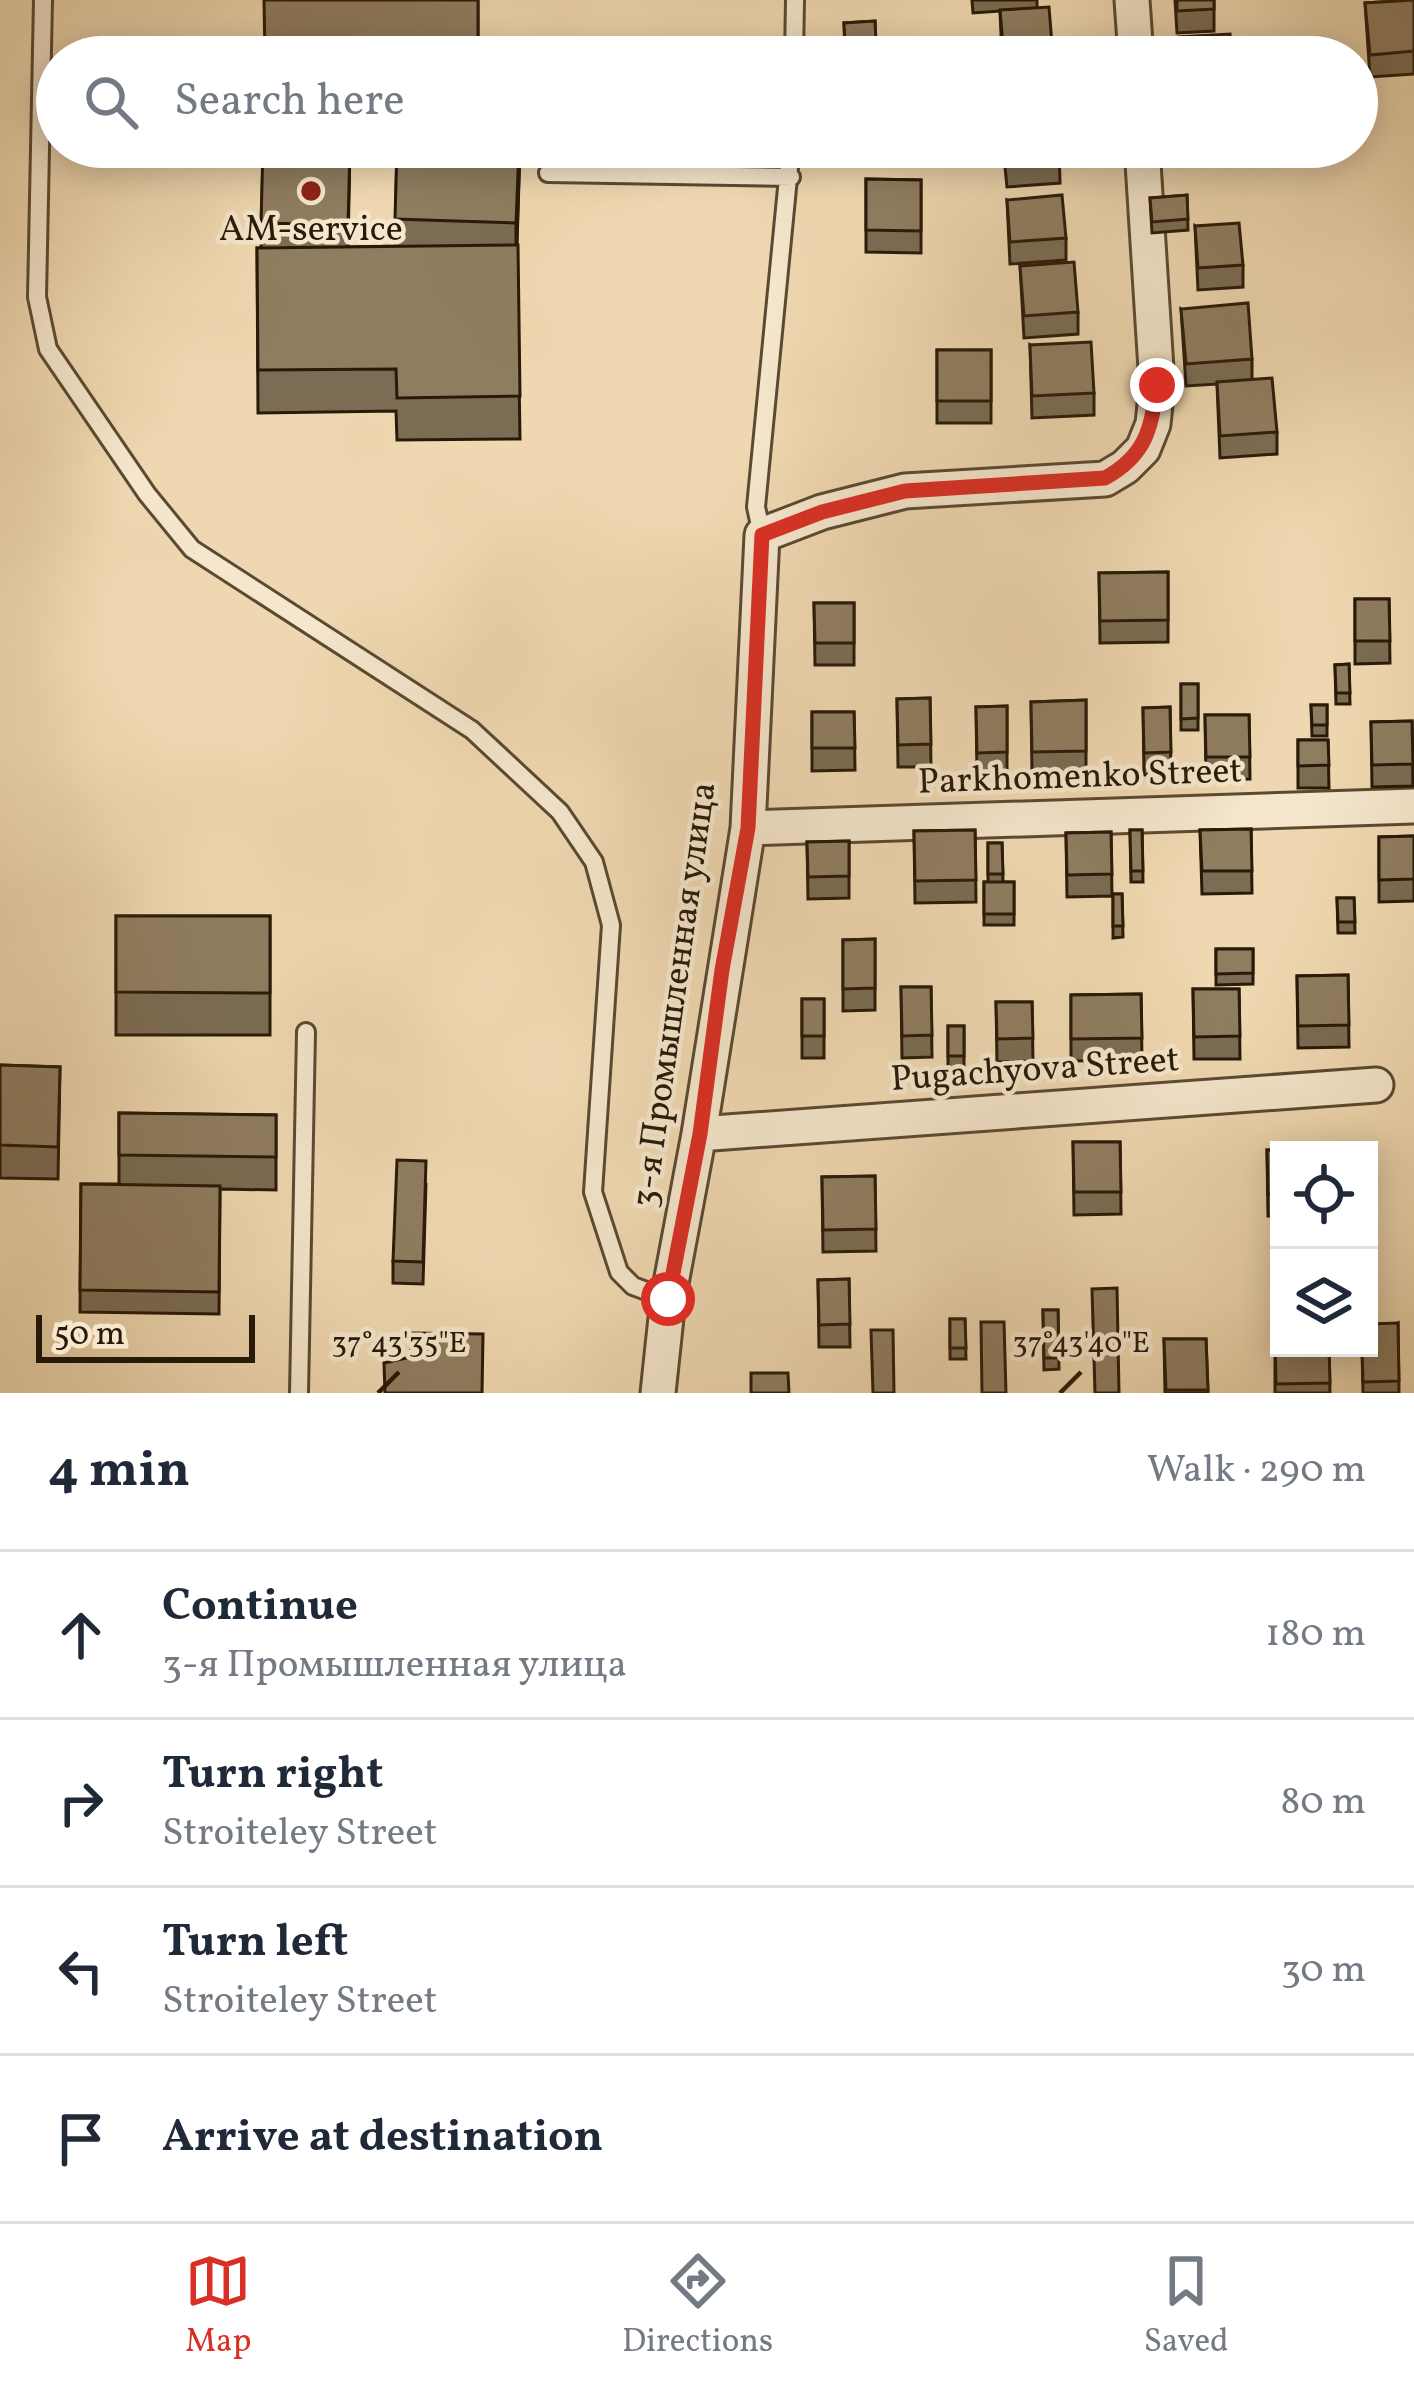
<!DOCTYPE html>
<html lang="en">
<head>
<meta charset="utf-8">
<style>
  :root { --surface:#fff; --page:#f6f6f7; --text:#1f2937; --muted:#747a83; --line:#e0e1e3; --accent:#d93025 }
  body { margin:0; font-family:Vollkorn,serif; background:var(--page); color:var(--text) }
  .controls { position:absolute; right:36px; bottom:36px; display:grid; overflow:hidden; border-radius:0px; box-shadow:0 6px 30px #0003 }
  .controls button { width:108px; height:108px; display:grid; place-items:center; padding:0; border:0; border-bottom:3px solid var(--line); background:var(--surface); color:var(--text); font:60px sans-serif }
  .scale { position:absolute; left:36px; bottom:30px; width:219px; box-sizing:border-box; padding-left:12px; border:6px solid #281a08; border-top:0; font-size:33px; line-height:42px; white-space:nowrap; color:#281a08; -webkit-text-stroke:9px #f5e6cc; paint-order:stroke }
  .stop { position:absolute; width:36px; height:36px; margin:-27px; border:9px solid #d93025; border-radius:50%; background:#fff }
  .stop.end { background:#d93025; border-color:#fff; box-shadow:0 3px 12px #0008 }
  .list { margin:0; padding:0; list-style:none }
  h2 { display:flex; justify-content:space-between; align-items:center; height:156px; margin:0; padding:0 48px; font-size:51px }
  h2 small { font-size:39px; font-weight:400; color:var(--muted) }
  .list li { display:grid; grid-template-columns:78px 1fr auto; gap:36px; align-items:center; box-sizing:border-box; height:168px; padding:0 48px; border-top:3px solid var(--line) }
  .list b { display:block; font-size:45px; white-space:nowrap }
  .list p { margin:0; font-size:39px; white-space:nowrap; color:var(--muted) }
  .list em { font-size:39px; font-style:normal; color:var(--muted) }
  .icon { flex:none; width:66px; height:66px; fill:none; stroke:currentColor; stroke-width:2; stroke-linecap:round; stroke-linejoin:round }
  .map { position:relative; flex:none; width:1414px; height:1393px; overflow:hidden }
  .search { position:absolute; background:var(--surface); box-shadow:0 6px 30px #0003; left:36px; right:36px; top:36px; height:132px; display:flex; align-items:center; gap:30px; box-sizing:border-box; padding:0 42px; border-radius:66px; color:var(--muted); font-size:45px }
  .sheet { height:828px; background:var(--surface) }
  nav { display:flex; justify-content:space-around; align-items:center; box-sizing:border-box; height:168px; border-top:3px solid var(--line); background:var(--surface); font-size:33px; color:var(--muted) }
  nav a { display:grid; justify-items:center; gap:6px }
  nav .on { color:var(--accent) }
  .map>svg:first-child { display:block }
</style>
</head>
<body>
<div class="map">
<svg width="1414" height="1393" viewBox="0 0 1414 1393">
  <rect width="100%" height="100%" fill="#efd8b1"/>
  <filter id="stains"><feTurbulence type="fractalNoise" baseFrequency=".00167" numOctaves="4"/><feColorMatrix values="0 0 0 0 .2 0 0 0 0 .09 0 0 0 0 .02 0 0 0 .5 -.17"/></filter>
  <radialGradient id="worn" r=".72"><stop offset=".6" stop-color="#630" stop-opacity="0"/><stop offset="1" stop-color="#630" stop-opacity=".3"/></radialGradient>
  <g fill="none" stroke-linecap="round" stroke-linejoin="round">
    <defs>
      <path id="lane" d="M43,0L37,297L48,349L147,494L192,549L472,730L560,812L594,862L611,925L593,1192L619,1272L633,1286L668,1299
        M794,57L795,0
        M548,173L791,177
        M762,535L756,507L791,147
        M299,1393L306,1032"/>
      <path id="street" d="M1132,0L1136,57
        M748,828L1414,806
        M699,1134L1376,1085
        M658,1393L668,1299L699,1134L748,828L762,535L822,512L905,491L1105,479L1125,467L1143,449L1153,424L1157,385L1142,147"/>
    </defs>
    <use href="#lane" stroke="#5a4a32" stroke-width="22"/>
    <use href="#street" stroke="#5a4a32" stroke-width="39"/>
    <use href="#lane" stroke="#f5e6cc" stroke-width="16"/>
    <use href="#street" stroke="#f5e6cc" stroke-width="33"/>
  </g>
  <path fill="#7b6c53" stroke="#281a08" stroke-width="3" d="M478,0V57H265Z
    M972,0H1037V8L1053,57H1002L1000,11L973,13Z
    M1175,0H1214V31L1177,33Z
    M1414,0V74L1370,77L1365,3Z
    M875,21L876,53L845,55L844,23Z
    M263,147H350L348,247L395,246L397,147H520L517,245L520,439L397,440L396,411L258,413L257,248H261Z
    M1003,147H1059L1060,183L1007,187Z
    M866,179L921,180V253L866,252Z
    M1187,195L1188,230L1152,233L1150,198Z
    M1007,200L1066,238V260L1010,264Z
    M1195,226L1243,265V287L1198,290Z
    M1020,266L1078,312V334L1024,338Z
    M1181,309L1252,359V379L1277,432V454L1220,458L1217,384L1186,386Z
    M1030,345L1094,393V415L1032,418Z
    M937,350H991V423H937Z
    M1168,572V642L1100,643L1099,573Z
    M1355,599H1389L1390,663L1355,664Z
    M814,603H854V665H815Z
    M1349,664L1350,704H1336L1335,665Z
    M1181,684H1198V730H1181Z
    M930,698L931,767H898L897,699Z
    M1086,700V773L1032,774L1031,702Z
    M1311,705H1327V736H1312Z
    M1007,706V774L977,775L976,707Z
    M1170,707L1171,774L1144,775L1143,708Z
    M812,712H854L855,770L812,771Z
    M1205,715H1249L1250,779L1206,780Z
    M1412,721L1413,786L1372,787L1371,722Z
    M1298,740H1328L1329,788H1298Z
    M1251,829L1252,893L1202,894L1200,830Z
    M975,830L976,902L915,903L914,831Z
    M1130,830H1142L1143,882H1131Z
    M1111,832L1112,896L1067,897L1066,833Z
    M1414,836V901L1379,902V837Z
    M849,841V898L808,899L807,842Z
    M988,843H1002L1003,882H1014V925H984V882H988Z
    M1113,894H1122L1123,937L1113,938Z
    M1337,898H1354L1355,933H1338Z
    M116,916H270V1035H116Z
    M875,939V1010L843,1011V940Z
    M1216,949H1253V984L1216,985Z
    M1348,975L1349,1047L1298,1048L1297,976Z
    M901,987H931L932,1057L902,1058Z
    M1193,989H1239L1240,1059H1194Z
    M1141,994L1142,1060L1071,1061V995Z
    M802,999H824V1058H802Z
    M996,1002H1032L1033,1061L997,1062Z
    M948,1026H964V1067L948,1068Z
    M0,1065L60,1067L58,1179L0,1178Z
    M119,1113L276,1115V1190L220,1189L219,1314L80,1312L81,1184H119Z
    M1073,1142H1120L1121,1214L1074,1215Z
    M1267,1150H1279V1216H1268Z
    M875,1176L876,1251L823,1252L822,1177Z
    M426,1183L423,1284L393,1283V1261Z
    M849,1279L850,1347H819L818,1280Z
    M1043,1310H1058L1059,1369L1044,1370Z
    M950,1319H965L966,1359H950Z
    M1398,1323L1399,1393H1363L1362,1348Z
    M1275,1337L1329,1348L1330,1393H1275Z
    M1164,1339H1206L1208,1393H1165Z"/>
  <path fill="#645843" stroke="#281a08" stroke-width="3" d="M519,147H520L516,266V223Z"/>
  <path fill="#8f7d60" stroke="#281a08" stroke-width="3" d="M264,0H478V48H352L351,57H265Z
    M1177,0H1214V9L1177,11Z
    M1414,0V51L1370,55L1365,3Z
    M1049,7L1053,57H1004L1000,10Z
    M875,21L876,42L845,44L844,23Z
    M1230,34L1232,57H1181L1179,37Z
    M263,147H350L348,225L261,223Z
    M397,147H519L516,223L395,219Z
    M1005,147H1059L1060,161L1007,165Z
    M866,179L921,180V231L866,230Z
    M1062,195L1066,238L1010,242L1007,200Z
    M1187,195L1188,219L1152,222L1150,198Z
    M1239,223L1243,265L1198,268L1195,226Z
    M518,245L520,396L397,398L396,369L258,370L257,248Z
    M1074,262L1078,312L1024,316L1020,266Z
    M1248,303L1252,359L1186,364L1181,309Z
    M1091,342L1094,393L1032,396L1030,345Z
    M937,350H991V401H937Z
    M1272,378L1277,432L1220,436L1217,382Z
    M1168,572V620L1100,621L1099,573Z
    M1355,599H1389L1390,641H1355Z
    M814,603H854V643H815Z
    M1349,664L1350,693H1336L1335,665Z
    M1181,684H1198V718L1181,719Z
    M930,698L931,744L898,745L897,699Z
    M1086,700V751L1032,752L1031,702Z
    M1311,705H1327V725H1312Z
    M1007,706V752L977,753L976,707Z
    M1170,707L1171,752L1144,753L1143,708Z
    M812,712H854L855,748H812Z
    M1205,715H1249L1250,757H1206Z
    M1412,721L1413,764L1372,765L1371,722Z
    M1298,740H1328L1329,765L1298,766Z
    M1251,829L1252,871H1202L1200,830Z
    M975,830L976,880L915,881L914,831Z
    M1130,830H1142L1143,871H1131Z
    M1111,832L1112,874L1067,875L1066,833Z
    M1414,836V879L1379,880V837Z
    M849,841V876L808,877L807,842Z
    M988,843H1002L1003,874H988Z
    M984,882H1014V914H984Z
    M1113,894H1122L1123,926H1113Z
    M1337,898H1354L1355,922H1338Z
    M116,916H270V993L116,992Z
    M875,939V988L843,989V940Z
    M1216,949H1253V973L1216,974Z
    M1348,975L1349,1025L1298,1026L1297,976Z
    M901,987H931L932,1035L902,1036Z
    M1193,989H1239L1240,1036L1194,1037Z
    M1141,994L1142,1038L1071,1039V995Z
    M802,999H824V1036H802Z
    M996,1002H1032L1033,1038L997,1039Z
    M948,1026H964V1056H948Z
    M0,1065L60,1067L58,1147L0,1145Z
    M119,1113L276,1115V1157L119,1155Z
    M1073,1142H1120L1121,1192H1074Z
    M1313,1149L1279,1150V1194H1268L1267,1150Z
    M397,1160L426,1161L423,1262L393,1261Z
    M875,1176L876,1229L823,1230L822,1177Z
    M81,1184L220,1186L219,1292L80,1290Z
    M849,1279L850,1324L819,1325L818,1280Z
    M1117,1288L1119,1393H1095L1092,1289Z
    M1043,1310H1058L1059,1358H1044Z
    M950,1319H965L966,1348H950Z
    M981,1322H1004L1006,1393H982Z
    M1398,1323L1399,1381L1363,1382L1362,1348H1369V1324Z
    M871,1330H893L894,1393H873Z
    M411,1333L483,1334L482,1393H385L384,1363L411,1357Z
    M1275,1337H1279V1348H1329L1330,1383L1276,1384Z
    M1164,1339H1206L1208,1390H1166Z
    M751,1373H788L789,1393H751Z"/>
  <g fill="none" stroke-linecap="round" stroke-linejoin="round">
    <path stroke="#d93025" stroke-width="15" d="M668,1299L700,1134L722,970L748,828L762,535L822,512L905,491L1105,478C1145,456 1152,429 1157,385"/>
  </g>
  <path fill="none" stroke="#281a08" stroke-width="4.5" d="M378,1393L399,1372M1060,1393L1081,1372"/>
  <circle fill="#8f2418" stroke="#f5e6cc" stroke-width="4.5" cx="311" cy="191" r="12"/>
  <g text-anchor="middle" dominant-baseline="central" stroke-width="9" stroke-linejoin="round" paint-order="stroke">
    <g font-size="36" fill="#281a08" stroke="#f5e6cc">
      <text x="311" y="231">AM-service</text>
    </g>
    <g font-size="36" fill="#281a08" stroke="#f5e6cc">
      <text transform="translate(1080 778) rotate(-2)">Parkhomenko Street</text>
      <text transform="translate(676 995) rotate(-82)">3-я Промышленная улица</text>
      <text transform="translate(1035 1071) rotate(-4)">Pugachyova Street</text>
    </g>
  </g>
  <g font-size="30" text-anchor="middle" fill="#281a08" stroke="#f5e6cc" stroke-width="9" stroke-linejoin="round" paint-order="stroke">
    <text x="399" y="1352">37°43'35"E</text>
    <text x="1081" y="1352">37°43'40"E</text>
  </g>
  <rect width="100%" height="100%" filter="url(#stains)"/>
  <rect width="100%" height="100%" fill="url(#worn)"/>
</svg>
<div class="controls">
<button><svg class="icon" aria-label="locate" viewBox="0 0 24 24"><circle cx="12" cy="12" r="6"/><path d="M12 2v4M12 18v4M2 12h4M18 12h4"/></svg></button>
<button><svg class="icon" aria-label="layers" viewBox="0 0 24 24"><path d="M12 4l9 5-9 5-9-5zM3 14l9 5 9-5"/></svg></button>
</div>
<div class="scale">50 m</div>
<div class="stop" style="left:668px;top:1299px"></div>
<div class="stop end" style="left:1157px;top:385px"></div>
<div class="search"><svg class="icon" aria-label="search" viewBox="0 0 24 24"><circle cx="10" cy="10" r="6"/><path d="M15 15l6 6"/></svg>Search here</div>
</div>
<section class="sheet">
<h2>4 min<small>Walk · 290 m</small></h2>
<ul class="list">
<li><svg class="icon" aria-label="ahead" viewBox="0 0 24 24"><path d="M12 20V5M6 11l6-6 6 6"/></svg><div><b>Continue</b><p>3-я Промышленная улица</p></div><em>180 m</em></li>
<li><svg class="icon" aria-label="right" viewBox="0 0 24 24"><path d="M7 20v-9h11M14 6l5 5-5 5"/></svg><div><b>Turn right</b><p>Stroiteley Street</p></div><em>80 m</em></li>
<li><svg class="icon" aria-label="left" viewBox="0 0 24 24"><path d="M17 20v-9H6M10 6l-5 5 5 5"/></svg><div><b>Turn left</b><p>Stroiteley Street</p></div><em>30 m</em></li>
<li><svg class="icon" aria-label="arrive" viewBox="0 0 24 24"><path d="M6 21V4h12l-3 4 3 4H6"/></svg><div><b>Arrive at destination</b></div></li>
</ul>
</section>
<nav>
<a class="on"><svg class="icon" aria-label="map" viewBox="0 0 24 24"><path d="M3 6l6-2 6 2 6-2v14l-6 2-6-2-6 2zM9 4v14M15 6v14"/></svg>Map</a>
<a><svg class="icon" aria-label="directions" viewBox="0 0 24 24"><path d="M12 3l9 9-9 9-9-9zM9 14v-3h6M13 9l2 2-2 2"/></svg>Directions</a>
<a><svg class="icon" aria-label="saved" viewBox="0 0 24 24"><path d="M7 4h10v16l-5-4-5 4z"/></svg>Saved</a>
</nav>
</body>
</html>
